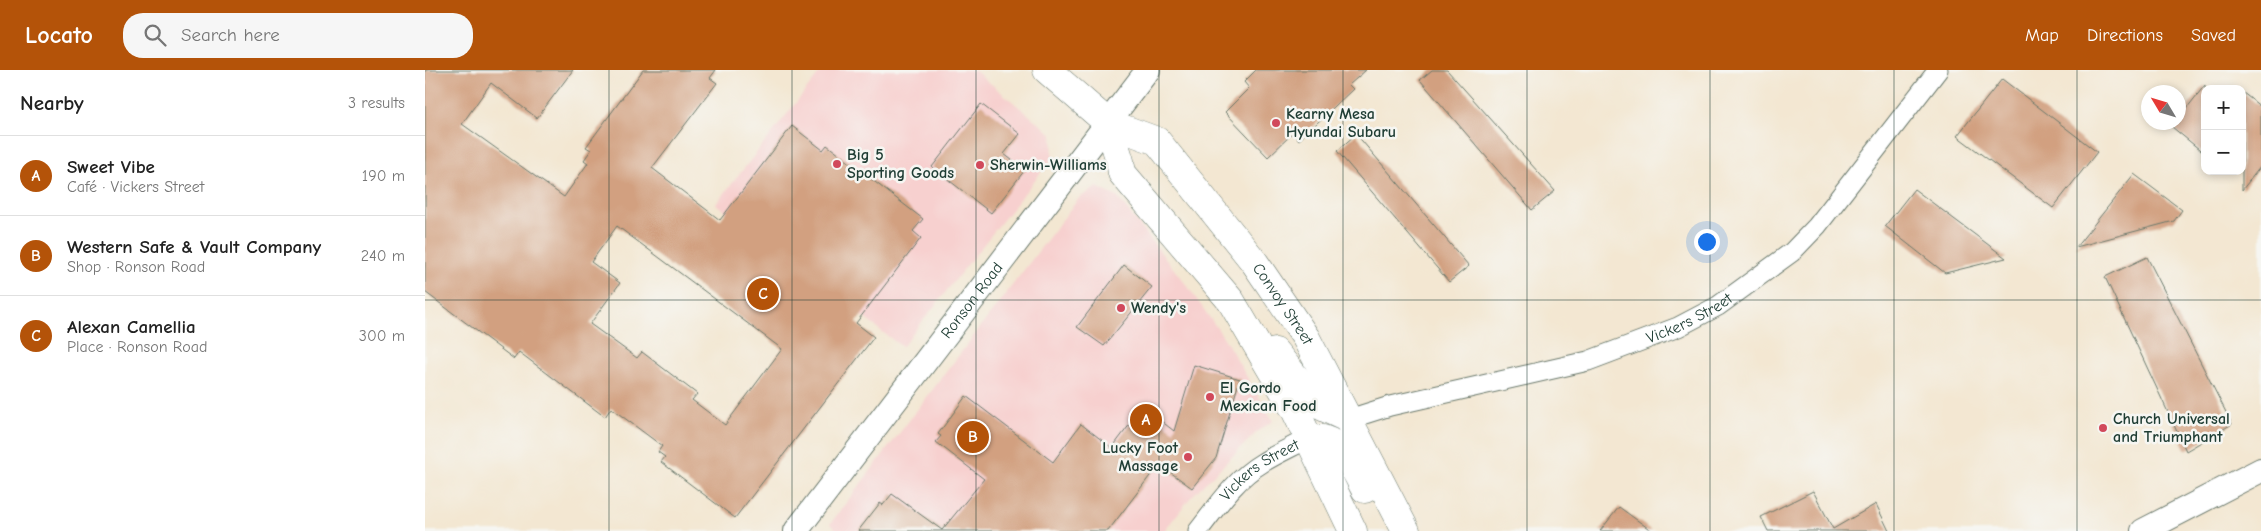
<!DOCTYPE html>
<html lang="en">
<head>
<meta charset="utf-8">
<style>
  :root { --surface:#fff; --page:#f6f6f6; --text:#222; --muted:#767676; --line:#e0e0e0; --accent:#b45309 }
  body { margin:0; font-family:"Comic Neue",sans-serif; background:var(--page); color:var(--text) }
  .controls { position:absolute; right:15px; top:15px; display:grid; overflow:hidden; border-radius:10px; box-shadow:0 2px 8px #0003 }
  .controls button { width:45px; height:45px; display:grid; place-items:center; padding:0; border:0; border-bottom:1px solid var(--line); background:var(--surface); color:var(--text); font:25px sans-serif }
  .compass { position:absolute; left:1716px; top:15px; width:45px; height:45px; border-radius:50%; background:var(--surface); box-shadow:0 2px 8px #0003; rotate:308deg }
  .you { position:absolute; left:1281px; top:171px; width:18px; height:18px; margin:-12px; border:4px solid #fff; border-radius:50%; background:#1a73e8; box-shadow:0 0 0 8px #1a73e833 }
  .badge { display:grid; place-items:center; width:32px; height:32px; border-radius:50%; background:var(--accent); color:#fff; font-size:16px; font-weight:700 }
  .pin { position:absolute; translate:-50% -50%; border:2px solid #fff; box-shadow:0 1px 5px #0006 }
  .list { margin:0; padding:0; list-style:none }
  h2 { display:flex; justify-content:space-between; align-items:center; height:65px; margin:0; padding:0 20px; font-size:21px }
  h2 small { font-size:16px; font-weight:400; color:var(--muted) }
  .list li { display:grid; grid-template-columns:32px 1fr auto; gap:15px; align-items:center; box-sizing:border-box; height:80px; padding:0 20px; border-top:1px solid var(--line) }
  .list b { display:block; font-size:19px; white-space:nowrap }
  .list p { margin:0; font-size:16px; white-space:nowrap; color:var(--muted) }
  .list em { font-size:16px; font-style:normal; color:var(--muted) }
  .icon { flex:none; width:28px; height:28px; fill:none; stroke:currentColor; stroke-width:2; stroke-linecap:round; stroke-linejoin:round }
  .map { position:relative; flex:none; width:1836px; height:461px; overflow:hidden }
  header { display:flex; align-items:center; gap:30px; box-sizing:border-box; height:70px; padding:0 25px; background:var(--accent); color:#fff }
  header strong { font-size:24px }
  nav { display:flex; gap:28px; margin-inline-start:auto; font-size:18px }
  .search { width:350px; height:45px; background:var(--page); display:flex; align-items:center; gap:12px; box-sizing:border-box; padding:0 18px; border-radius:20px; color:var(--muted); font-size:19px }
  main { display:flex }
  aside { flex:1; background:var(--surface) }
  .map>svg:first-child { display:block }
</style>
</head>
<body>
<header>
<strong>Locato</strong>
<div class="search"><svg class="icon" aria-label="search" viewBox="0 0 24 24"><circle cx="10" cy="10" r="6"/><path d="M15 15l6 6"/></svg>Search here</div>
<nav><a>Map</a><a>Directions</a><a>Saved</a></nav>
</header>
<main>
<aside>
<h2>Nearby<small>3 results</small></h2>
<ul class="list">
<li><span class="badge">A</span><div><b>Sweet Vibe</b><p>Café · Vickers Street</p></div><em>190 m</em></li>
<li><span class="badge">B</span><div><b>Western Safe &amp; Vault Company</b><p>Shop · Ronson Road</p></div><em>240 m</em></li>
<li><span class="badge">C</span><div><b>Alexan Camellia</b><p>Place · Ronson Road</p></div><em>300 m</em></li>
</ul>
</aside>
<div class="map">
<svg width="1836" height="461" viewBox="0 0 1836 461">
  <rect width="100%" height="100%" fill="#f6f6f2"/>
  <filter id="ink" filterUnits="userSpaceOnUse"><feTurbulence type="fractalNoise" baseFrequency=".02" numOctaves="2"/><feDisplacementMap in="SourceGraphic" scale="10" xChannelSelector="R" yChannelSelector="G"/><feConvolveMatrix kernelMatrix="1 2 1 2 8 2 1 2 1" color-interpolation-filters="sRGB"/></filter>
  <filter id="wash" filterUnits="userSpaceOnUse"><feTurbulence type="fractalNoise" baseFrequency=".0096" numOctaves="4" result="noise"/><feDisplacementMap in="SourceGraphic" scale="20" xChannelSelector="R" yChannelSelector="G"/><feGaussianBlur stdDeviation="1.12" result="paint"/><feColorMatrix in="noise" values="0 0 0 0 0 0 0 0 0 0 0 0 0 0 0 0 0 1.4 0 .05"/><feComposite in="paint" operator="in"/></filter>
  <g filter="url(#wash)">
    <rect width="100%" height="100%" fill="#f3e7d2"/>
    <path fill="#f7d0cf" d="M397,0H549L627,64L628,87L477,277L291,134Z
      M672,117L692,127L763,217L799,268L848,351L833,361L766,427L739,461H413L405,454L654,128Z"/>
    <g id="blocks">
      <path fill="#d2a080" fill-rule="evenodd" d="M0,0H148L112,48L66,13L37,54L139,127L163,93L159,90L166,80L161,77L218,0H291L285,8L292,13L227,98L295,150L367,56L398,80L402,75L498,149L488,161L496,168L431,253L449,267L310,448L236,392L240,387L233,382L237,376L186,338L180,347L94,282L89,289L0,222ZM192,156L357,279L300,355L267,330L272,324L217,282L212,288L165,254L195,213L166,192Z
        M831,0H941L924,15L928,19L874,70L868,63L843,87L800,42L824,18L819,12Z
        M1007,0H1022L1130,121L1107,140L995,10Z
        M1577,9L1672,82L1628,138L1532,66Z
        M1780,15V84L1747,57L1750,52H1754V48Z
        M1817,22L1836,37V96L1817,120Z
        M556,34L595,64L579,84L600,100L566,143L507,97Z
        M931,64L1044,196L1024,212L912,81Z
        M1709,104L1757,140L1749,151L1651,177Z
        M1489,119L1581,188L1520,203L1460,156Z
        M1722,187L1807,354L1761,381L1680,207Z
        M699,195L727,217L679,276L652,257Z
        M769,295L815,309L791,388L767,418L734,394L683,461H433L455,433L458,435L467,424L517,460L559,409L511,372L516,366L513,364L541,326L628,392L656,354L687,378L718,337L749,361Z
        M1388,421L1408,459L1451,434L1464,461H1343L1336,447Z
        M1194,437L1227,461H1175Z"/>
    </g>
  </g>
  <g filter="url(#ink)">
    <use href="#blocks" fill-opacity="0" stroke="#69786b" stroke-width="1"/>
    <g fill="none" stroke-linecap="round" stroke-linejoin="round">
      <defs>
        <g id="minor">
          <path id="s1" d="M924,349L965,336L1163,291L1253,257L1293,236L1367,182L1392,156L1513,0"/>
          <path id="s2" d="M773,461C792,437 810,409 837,393C851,384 867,377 882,369"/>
        </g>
        <g id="tertiary">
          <path id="s3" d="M371,461L723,0"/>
          <path d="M1718,461L1836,400"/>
        </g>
        <g id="primary">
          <path id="s4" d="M622,0L683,53L732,71L830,193L881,268L981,461"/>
          <path d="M683,53L695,91L697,103L806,231L871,342L928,461"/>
          <path d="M850,282L892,334L924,349"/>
          <path d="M882,369C887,369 893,368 898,369C919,375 931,402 940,419"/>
        </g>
      </defs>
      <use href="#minor" stroke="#69786b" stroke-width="21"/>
      <use href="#tertiary" stroke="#69786b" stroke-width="26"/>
      <use href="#primary" stroke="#69786b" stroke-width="29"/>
      <use href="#minor" stroke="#fff" stroke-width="19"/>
      <use href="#tertiary" stroke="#fff" stroke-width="24"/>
      <use href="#primary" stroke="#fff" stroke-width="28"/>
    </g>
  </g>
  <path fill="none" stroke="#1f3d34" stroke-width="1" stroke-opacity="0.55" d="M184,0V461M367,0V461M551,0V461M734,0V461M918,0V461M1102,0V461M1285,0V461M1469,0V461M1652,0V461M0,230H1836"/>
  <g fill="#d1495b" stroke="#f6f6f2" stroke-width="2">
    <circle cx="851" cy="53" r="5"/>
    <circle cx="412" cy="94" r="5"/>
    <circle cx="555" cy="95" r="5"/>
    <circle cx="696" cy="238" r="5"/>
    <circle cx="785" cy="327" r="5"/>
    <circle cx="1678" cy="358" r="5"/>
    <circle cx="763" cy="387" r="5"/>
  </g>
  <g text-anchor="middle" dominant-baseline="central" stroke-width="5" stroke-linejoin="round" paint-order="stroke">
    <g font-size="16" font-weight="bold" fill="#1f3d34" stroke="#f6f6f2" text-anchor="start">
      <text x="861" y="44">Kearny Mesa<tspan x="861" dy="18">Hyundai Subaru</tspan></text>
      <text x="422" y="85">Big 5<tspan x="422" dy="18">Sporting Goods</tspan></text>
      <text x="565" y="95">Sherwin-Williams</text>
      <text x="706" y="238">Wendy's</text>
      <text x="795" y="318">El Gordo<tspan x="795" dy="18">Mexican Food</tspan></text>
      <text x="1688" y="349">Church Universal<tspan x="1688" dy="18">and Triumphant</tspan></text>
      <text x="753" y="378" text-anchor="end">Lucky Foot<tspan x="753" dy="18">Massage</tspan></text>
    </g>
    <g font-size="16" fill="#1f3d34" stroke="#f6f6f2">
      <text stroke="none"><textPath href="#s3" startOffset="290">Ronson Road</textPath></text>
      <text stroke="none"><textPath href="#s4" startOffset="339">Convoy Street</textPath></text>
      <text stroke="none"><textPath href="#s1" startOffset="356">Vickers Street</textPath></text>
      <text stroke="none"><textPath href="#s2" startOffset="88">Vickers Street</textPath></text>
    </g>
  </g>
</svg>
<div class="controls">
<button>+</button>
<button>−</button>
</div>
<svg class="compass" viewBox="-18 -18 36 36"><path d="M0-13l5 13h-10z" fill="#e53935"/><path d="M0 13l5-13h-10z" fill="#767676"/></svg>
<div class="you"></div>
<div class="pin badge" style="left:721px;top:350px">A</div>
<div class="pin badge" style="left:548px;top:367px">B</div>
<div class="pin badge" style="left:338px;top:224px">C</div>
</div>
</main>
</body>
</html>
